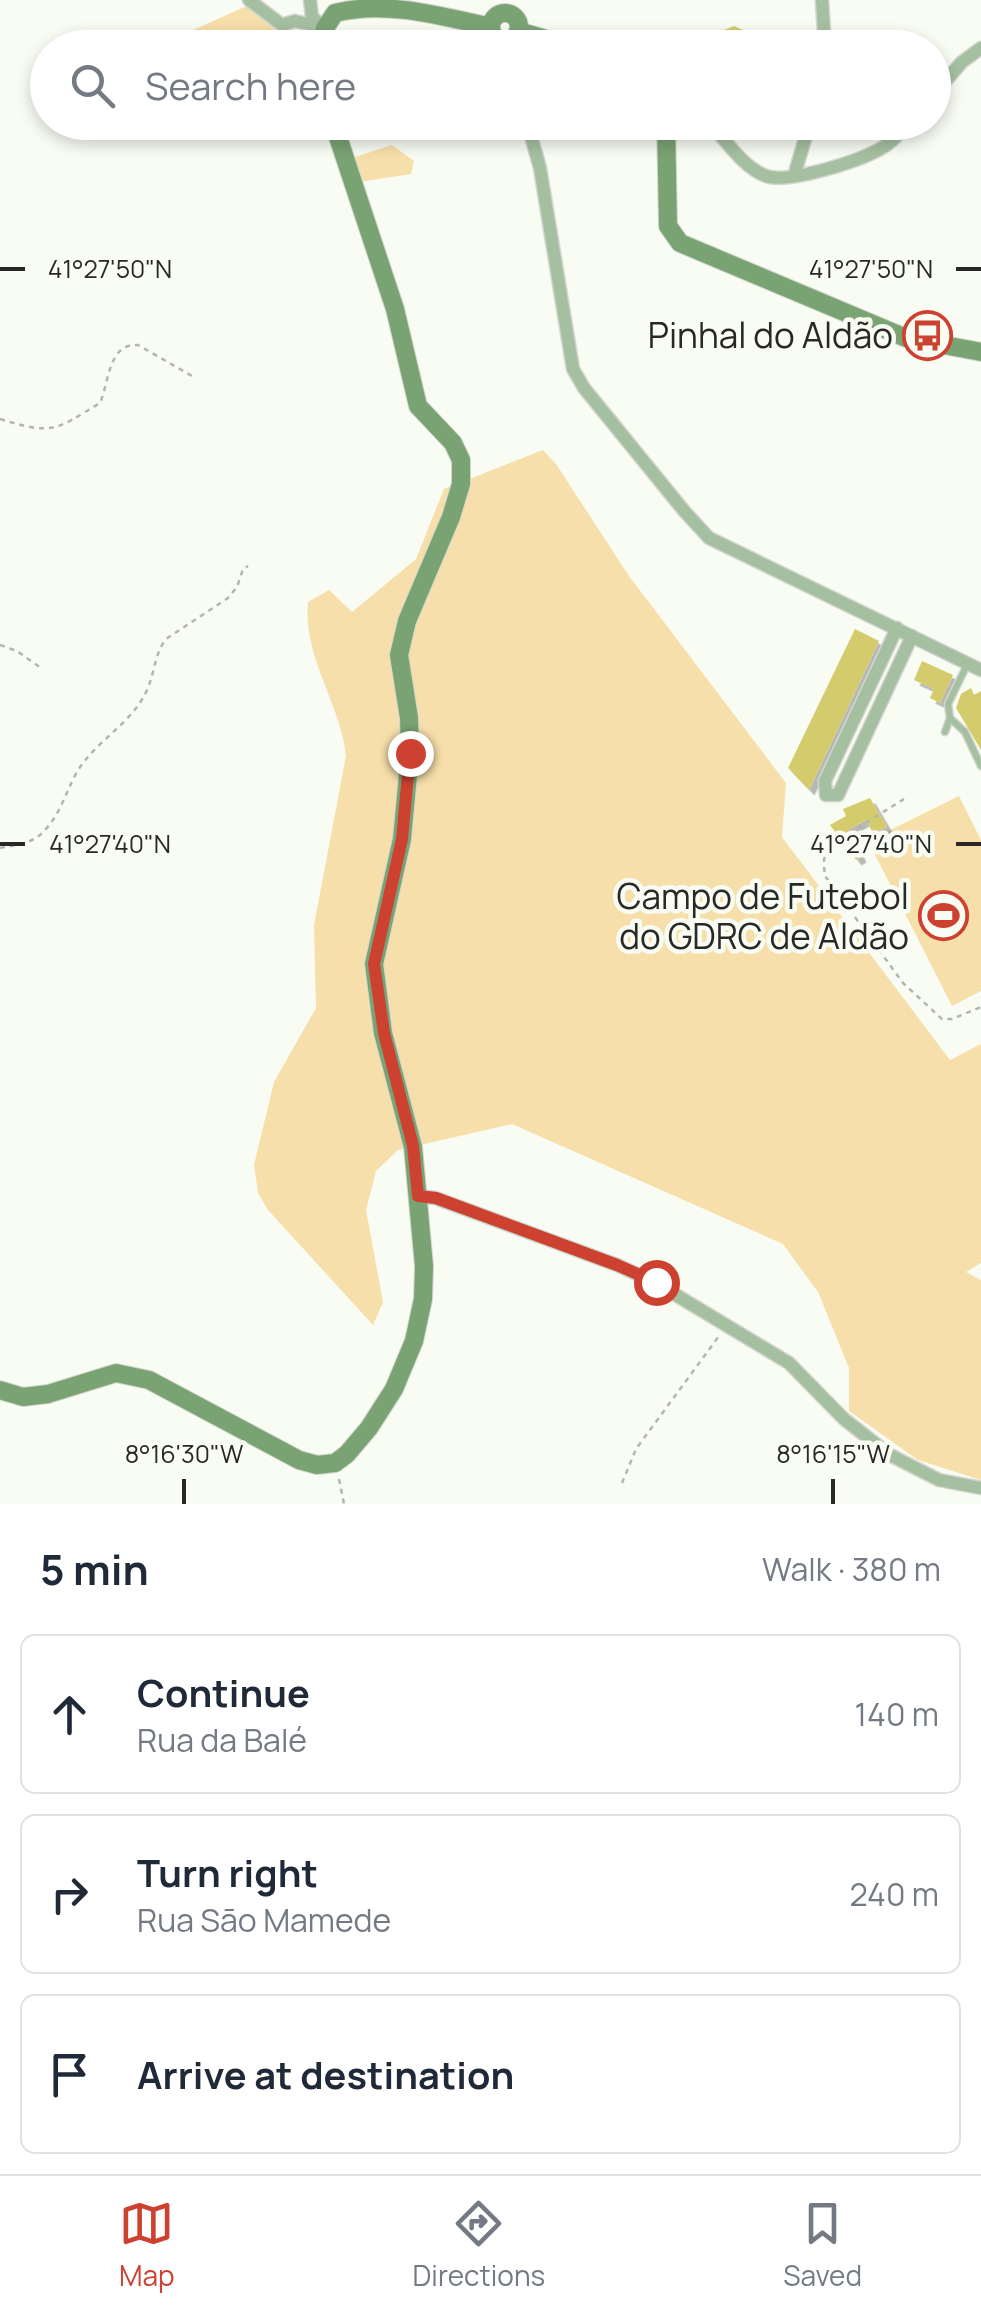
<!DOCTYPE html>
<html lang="en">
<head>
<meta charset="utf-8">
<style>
  :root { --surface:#fff; --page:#f6f6f7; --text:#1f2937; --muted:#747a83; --line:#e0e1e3; --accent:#cd4131 }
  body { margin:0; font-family:Manrope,sans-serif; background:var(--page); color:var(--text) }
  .stop { position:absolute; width:30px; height:30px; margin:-22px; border:8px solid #cd4131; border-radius:50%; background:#fff }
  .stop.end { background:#cd4131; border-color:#fff; box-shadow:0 2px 10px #0008 }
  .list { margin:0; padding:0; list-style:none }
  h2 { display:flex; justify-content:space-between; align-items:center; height:130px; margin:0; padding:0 40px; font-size:42px }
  h2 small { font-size:32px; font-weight:400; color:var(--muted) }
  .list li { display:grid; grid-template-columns:65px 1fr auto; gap:30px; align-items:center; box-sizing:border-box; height:160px; margin:0 20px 20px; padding:0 20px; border:2px solid var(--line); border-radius:15px }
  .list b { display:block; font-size:38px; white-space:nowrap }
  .list p { margin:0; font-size:32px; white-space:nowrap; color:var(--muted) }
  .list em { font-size:32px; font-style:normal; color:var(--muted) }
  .icon { flex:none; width:55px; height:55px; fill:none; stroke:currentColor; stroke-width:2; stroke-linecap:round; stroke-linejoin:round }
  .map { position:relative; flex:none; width:981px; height:1504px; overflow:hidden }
  .search { position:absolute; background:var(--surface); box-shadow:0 5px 15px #0003; left:30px; right:30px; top:30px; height:110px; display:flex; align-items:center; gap:25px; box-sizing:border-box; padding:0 35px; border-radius:55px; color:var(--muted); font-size:38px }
  .sheet { height:670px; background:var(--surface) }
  nav { display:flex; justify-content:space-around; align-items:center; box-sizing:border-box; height:140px; border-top:2px solid var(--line); background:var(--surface); font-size:28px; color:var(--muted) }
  nav a { display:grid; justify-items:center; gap:5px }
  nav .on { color:var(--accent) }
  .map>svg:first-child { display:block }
</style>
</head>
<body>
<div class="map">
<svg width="981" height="1504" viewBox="0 0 981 1504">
  <defs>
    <filter id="shadow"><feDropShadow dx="5.5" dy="5.5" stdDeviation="0" flood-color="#0004"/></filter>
  </defs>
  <rect width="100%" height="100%" fill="#f9fcf3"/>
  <path fill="#f7dfab" d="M249,5L278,32L290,27L299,47L166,48L164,43Z
    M392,145L414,161L411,174L359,182L352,158Z
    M543,450L556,464L629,576L786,783L782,837L950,1060L981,1044V1263L966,1272L981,1280V1480L918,1460L849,1411V1368L818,1292L783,1244L512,1124L398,1150L376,1171L366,1210L383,1302L373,1325L268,1210L258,1193L254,1165L274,1082L316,1008L314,925L346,756C340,701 303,659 308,602L329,590L352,612L416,559L444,489Z
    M959,796L981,840V991L952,1006L868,841Z"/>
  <path fill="#d4cc6c" filter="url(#shadow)" d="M734,26L748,32L735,48H679Z
    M855,629L879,641L809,790L788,768Z
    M922,661L953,675L940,703L930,698L934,689L914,680Z
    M971,688L974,695L981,691V750L956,708L961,694Z
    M870,798L887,827L873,833L866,820L848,830L861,857L856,860L830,825L846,816L843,809Z"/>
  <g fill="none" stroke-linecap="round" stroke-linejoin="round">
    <defs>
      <path id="lane" d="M950,718L965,732L981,766
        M945,732L950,718L948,704L967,665"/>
      <path id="street" d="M249,0L282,25L295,21L325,28
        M310,0L312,17L323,27
        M822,0L825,48
        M506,41L507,48
        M649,48L662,44L669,48
        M934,94L962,62L981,48
        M527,122L540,168L573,369L584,388L685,512L709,538L981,670
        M709,122C725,140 744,168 766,176C788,184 859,161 880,149C892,143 900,132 909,122
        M794,176L810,122
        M897,628L825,781L826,795H838L912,636
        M418,1196L435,1198L617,1265L656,1283L789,1363L844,1419L890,1455L939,1480L981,1488"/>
      <path id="secondary" d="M491 27a14 14 0 1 1 28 0a14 14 0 1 1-28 0Z
        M518,31L577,48
        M321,48L325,28L335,13C385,0 441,16 491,27
        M666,122L668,226L680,243L906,338L981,352
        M0,1390L23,1397L48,1394L116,1373L149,1380L299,1460L317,1465L335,1463L347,1454L369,1428L394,1389L414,1341L423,1299L424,1266L413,1147L383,1033L374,964L402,839L410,753L409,718L399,655L407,621L451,517L461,484V460L453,443L418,406L395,309L333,122"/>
    </defs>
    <use href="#lane" stroke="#d3d6ce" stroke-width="9"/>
    <use href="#street" stroke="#d3d6ce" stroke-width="15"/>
    <use href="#secondary" stroke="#d3d6ce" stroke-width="20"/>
    <path stroke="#b3b5ae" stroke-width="2.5" stroke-dasharray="5 5" stroke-linecap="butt" d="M0,419C52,435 54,431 100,403C109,383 108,343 138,345L192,376
      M0,645L17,651L41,668
      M904,799C893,806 829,845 826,851C823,859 824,868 825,876L903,983L942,1019H952L981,1007
      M0,848C15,845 32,844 43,832C61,814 65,793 77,772C95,741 132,724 147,690C155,672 154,655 166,639L228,598L237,587L243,569L248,566
      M339,1479L344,1504
      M622,1483L636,1449L719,1336"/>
    <use href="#lane" stroke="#a5c0a0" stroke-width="6"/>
    <use href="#street" stroke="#a5c0a0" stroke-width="12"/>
    <use href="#secondary" stroke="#7aa374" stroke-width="18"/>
  </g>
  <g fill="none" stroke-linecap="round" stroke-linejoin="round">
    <path stroke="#cd4131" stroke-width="12" d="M410,753L402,839L374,964L384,1033L413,1146L418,1196L436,1198L617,1265L656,1282"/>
  </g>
  <path fill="none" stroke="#282926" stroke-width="4" d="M0,269H25M956,269H981M0,844H25M956,844H981M184,1479V1504M833,1479V1504"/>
  <defs>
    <symbol id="bus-ring" viewBox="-11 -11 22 22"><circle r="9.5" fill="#f9fcf3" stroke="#cd4131" stroke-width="1.5"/><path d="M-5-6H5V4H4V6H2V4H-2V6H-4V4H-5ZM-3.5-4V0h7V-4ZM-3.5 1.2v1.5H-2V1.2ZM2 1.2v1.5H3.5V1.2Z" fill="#cd4131"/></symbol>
    <symbol id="stadium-ring" viewBox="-11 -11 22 22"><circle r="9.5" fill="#f9fcf3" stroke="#cd4131" stroke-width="1.5"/><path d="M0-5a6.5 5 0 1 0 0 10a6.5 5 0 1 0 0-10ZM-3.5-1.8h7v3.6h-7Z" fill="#cd4131"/></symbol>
  </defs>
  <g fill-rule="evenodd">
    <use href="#bus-ring" x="900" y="308" width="55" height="55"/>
    <use href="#stadium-ring" x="916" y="888" width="55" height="55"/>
  </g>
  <g text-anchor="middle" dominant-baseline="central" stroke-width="9" stroke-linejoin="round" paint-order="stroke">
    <g font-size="35" fill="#282926" stroke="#f9fcf3" text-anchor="end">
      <text x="893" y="335">Pinhal do Aldão</text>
      <text x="909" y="896">Campo de Futebol<tspan x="909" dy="40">do GDRC de Aldão</tspan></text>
    </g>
  </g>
  <g font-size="25" text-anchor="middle" fill="#282926" stroke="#f9fcf3" stroke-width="9" stroke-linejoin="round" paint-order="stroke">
    <text x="110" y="278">41°27'50"N</text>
    <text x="871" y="278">41°27'50"N</text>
    <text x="110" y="853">41°27'40"N</text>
    <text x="871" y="853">41°27'40"N</text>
    <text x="184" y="1463">8°16'30"W</text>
    <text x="833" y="1463">8°16'15"W</text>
  </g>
</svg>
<div class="stop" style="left:656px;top:1282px"></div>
<div class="stop end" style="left:410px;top:753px"></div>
<div class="search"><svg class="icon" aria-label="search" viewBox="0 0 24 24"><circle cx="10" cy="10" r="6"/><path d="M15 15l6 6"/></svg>Search here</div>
</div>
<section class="sheet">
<h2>5 min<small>Walk · 380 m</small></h2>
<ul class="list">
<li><svg class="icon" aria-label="ahead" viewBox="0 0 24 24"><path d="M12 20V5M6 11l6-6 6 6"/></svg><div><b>Continue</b><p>Rua da Balé</p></div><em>140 m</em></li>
<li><svg class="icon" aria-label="right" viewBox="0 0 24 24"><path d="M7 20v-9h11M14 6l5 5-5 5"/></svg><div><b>Turn right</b><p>Rua São Mamede</p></div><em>240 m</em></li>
<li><svg class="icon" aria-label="arrive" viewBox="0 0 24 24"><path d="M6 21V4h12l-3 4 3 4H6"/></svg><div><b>Arrive at destination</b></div></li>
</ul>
</section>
<nav>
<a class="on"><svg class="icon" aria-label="map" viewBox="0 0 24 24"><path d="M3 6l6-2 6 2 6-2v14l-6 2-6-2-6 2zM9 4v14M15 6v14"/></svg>Map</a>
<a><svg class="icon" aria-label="directions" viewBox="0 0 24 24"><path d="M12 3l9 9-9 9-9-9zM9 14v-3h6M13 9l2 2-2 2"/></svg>Directions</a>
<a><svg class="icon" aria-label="saved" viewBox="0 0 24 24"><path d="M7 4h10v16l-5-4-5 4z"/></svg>Saved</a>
</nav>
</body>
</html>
